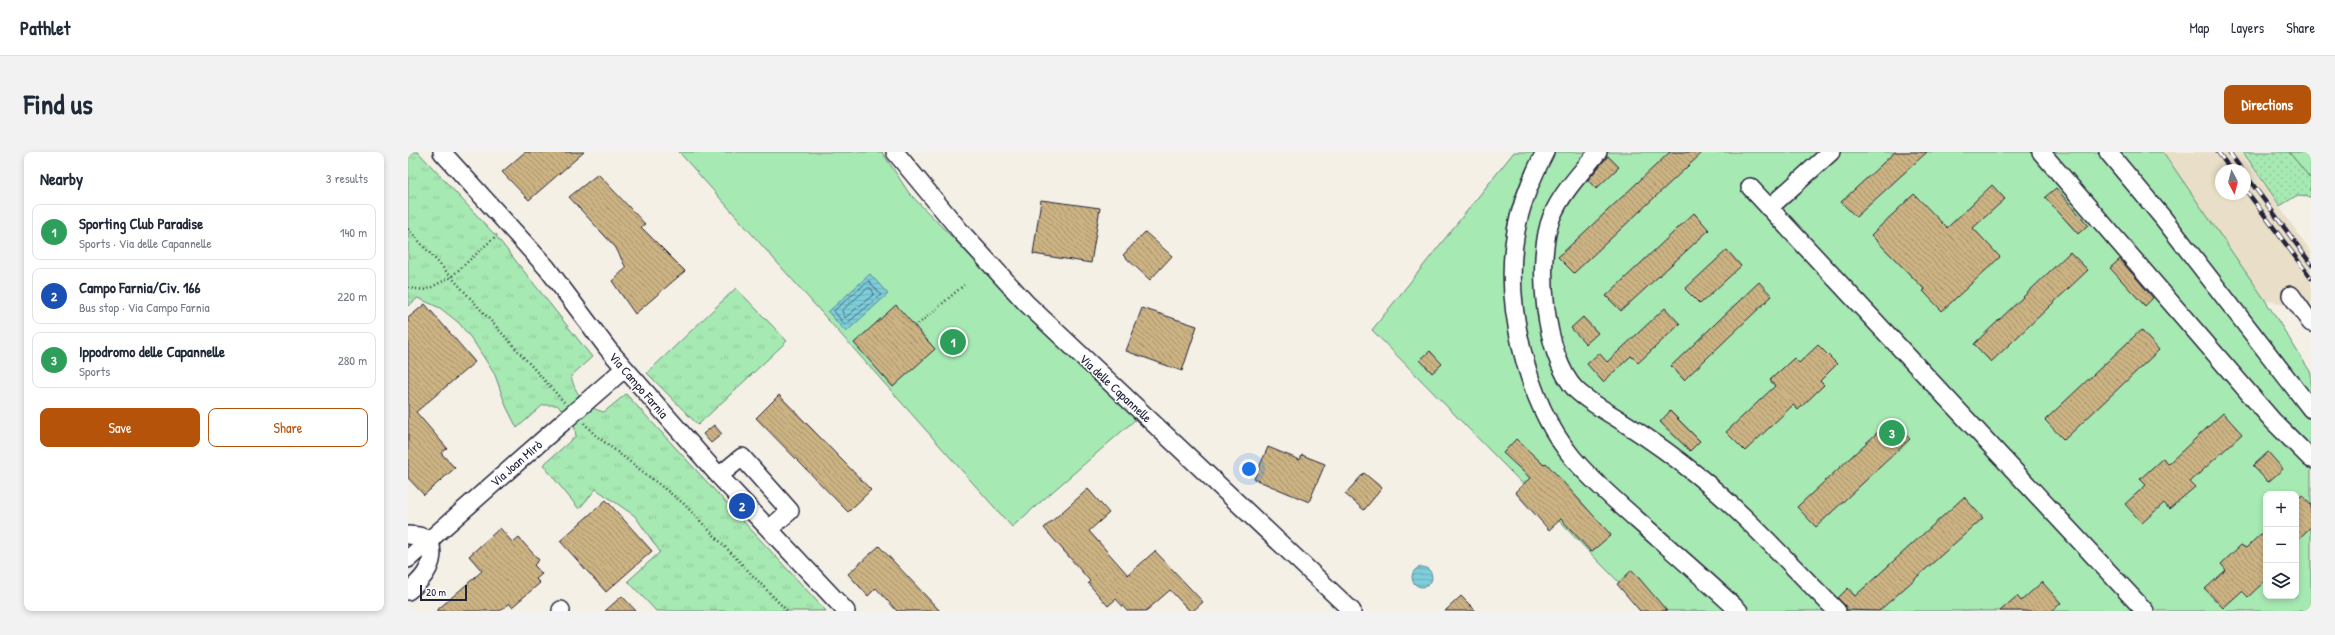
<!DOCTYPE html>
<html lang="en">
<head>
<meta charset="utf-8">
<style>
  :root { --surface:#fff; --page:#f2f2f3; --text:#1f2937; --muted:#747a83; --line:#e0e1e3; --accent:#b45309 }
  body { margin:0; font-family:"Patrick Hand",sans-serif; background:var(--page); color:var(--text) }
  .controls { position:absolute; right:12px; bottom:12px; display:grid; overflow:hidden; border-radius:8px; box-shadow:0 2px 6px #0003 }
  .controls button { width:36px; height:36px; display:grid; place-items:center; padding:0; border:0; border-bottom:1px solid var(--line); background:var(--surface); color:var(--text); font:20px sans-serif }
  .compass { position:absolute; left:1807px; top:12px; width:36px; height:36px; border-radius:50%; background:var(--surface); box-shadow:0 2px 6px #0003; rotate:173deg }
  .scale { position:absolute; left:12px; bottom:10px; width:47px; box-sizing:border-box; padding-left:4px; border:2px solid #22223b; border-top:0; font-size:11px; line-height:14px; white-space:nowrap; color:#22223b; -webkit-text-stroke:3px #fff; paint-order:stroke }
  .you { position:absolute; left:841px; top:317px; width:14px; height:14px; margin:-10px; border:3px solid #fff; border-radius:50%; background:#1a73e8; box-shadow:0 0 0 6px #1a73e833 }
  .badge { display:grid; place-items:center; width:26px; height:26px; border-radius:50%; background:var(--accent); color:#fff; font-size:13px; font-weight:700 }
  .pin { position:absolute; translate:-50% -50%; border:2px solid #fff; box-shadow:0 1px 4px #0006 }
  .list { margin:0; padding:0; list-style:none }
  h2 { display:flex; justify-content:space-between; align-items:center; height:52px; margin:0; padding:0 16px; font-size:17px }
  h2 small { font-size:13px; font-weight:400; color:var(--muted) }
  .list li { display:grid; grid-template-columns:26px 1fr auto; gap:12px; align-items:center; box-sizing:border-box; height:56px; margin:0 8px 8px; padding:0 8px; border:1px solid var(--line); border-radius:8px }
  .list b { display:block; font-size:15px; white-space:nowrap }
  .list p { margin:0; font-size:13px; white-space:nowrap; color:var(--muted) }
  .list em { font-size:13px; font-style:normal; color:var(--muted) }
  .actions { display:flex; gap:8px; padding:12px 16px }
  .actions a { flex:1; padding:9px 0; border:1px solid var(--accent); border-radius:8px; text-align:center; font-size:14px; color:var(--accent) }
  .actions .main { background:var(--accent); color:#fff }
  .icon { flex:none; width:22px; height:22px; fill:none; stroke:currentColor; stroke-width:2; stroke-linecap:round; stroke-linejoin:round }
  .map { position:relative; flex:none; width:1903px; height:459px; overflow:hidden; border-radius:8px }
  header { display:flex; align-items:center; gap:24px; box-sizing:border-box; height:56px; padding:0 20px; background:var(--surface); border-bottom:1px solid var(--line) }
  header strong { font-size:19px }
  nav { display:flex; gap:22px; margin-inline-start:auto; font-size:14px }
  .intro { display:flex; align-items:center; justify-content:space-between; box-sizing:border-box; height:96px; padding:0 24px }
  h1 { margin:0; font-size:28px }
  .button { padding:10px 18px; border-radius:8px; background:var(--accent); color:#fff; font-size:14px; font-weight:700 }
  main { display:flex; gap:24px; padding:0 24px }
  aside { flex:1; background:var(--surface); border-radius:8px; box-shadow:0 2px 6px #0003 }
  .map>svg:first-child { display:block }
</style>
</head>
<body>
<header>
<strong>Pathlet</strong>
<nav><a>Map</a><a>Layers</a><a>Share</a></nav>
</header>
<div class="intro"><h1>Find us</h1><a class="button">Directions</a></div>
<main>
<aside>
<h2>Nearby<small>3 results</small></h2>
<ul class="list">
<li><span class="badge" style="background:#2e9e5b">1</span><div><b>Sporting Club Paradise</b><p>Sports · Via delle Capannelle</p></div><em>140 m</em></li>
<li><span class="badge" style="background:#1a4fb4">2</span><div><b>Campo Farnia/Civ. 166</b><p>Bus stop · Via Campo Farnia</p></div><em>220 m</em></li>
<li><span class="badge" style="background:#2e9e5b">3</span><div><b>Ippodromo delle Capannelle</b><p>Sports</p></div><em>280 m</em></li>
</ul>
<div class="actions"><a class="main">Save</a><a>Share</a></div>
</aside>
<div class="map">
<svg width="1903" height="459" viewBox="0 0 1903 459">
  <defs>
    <pattern id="grass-dots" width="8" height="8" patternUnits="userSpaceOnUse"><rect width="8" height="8" fill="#a7e9b2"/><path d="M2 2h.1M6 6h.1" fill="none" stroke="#8fc89a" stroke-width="1.8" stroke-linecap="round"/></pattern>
    <pattern id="park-tufts" width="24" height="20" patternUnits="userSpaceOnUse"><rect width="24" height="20" fill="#a7e9b2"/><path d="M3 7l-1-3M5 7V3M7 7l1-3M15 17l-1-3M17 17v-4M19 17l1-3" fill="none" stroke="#8fc89a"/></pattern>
    <pattern id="water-rules" width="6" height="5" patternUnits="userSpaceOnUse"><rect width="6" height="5" fill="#7eceda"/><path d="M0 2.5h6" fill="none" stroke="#6db1bc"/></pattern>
    <pattern id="building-back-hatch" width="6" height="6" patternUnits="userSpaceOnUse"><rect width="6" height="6" fill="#ccb383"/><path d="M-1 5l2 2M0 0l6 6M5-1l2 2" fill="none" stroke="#a5916c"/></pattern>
  </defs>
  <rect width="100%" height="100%" fill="#f5f0e6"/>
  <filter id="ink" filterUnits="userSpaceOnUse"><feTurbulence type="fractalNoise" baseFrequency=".025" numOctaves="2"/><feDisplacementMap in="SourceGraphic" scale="8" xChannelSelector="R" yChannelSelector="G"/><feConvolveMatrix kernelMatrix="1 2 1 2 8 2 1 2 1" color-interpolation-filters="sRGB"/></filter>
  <g filter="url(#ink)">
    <path fill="#e9dec8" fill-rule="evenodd" d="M1754,0H1833L1903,100V156L1901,153L1883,154L1857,148L1773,45ZM1813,18H1837V42H1813Z"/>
    <path fill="url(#grass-dots)" stroke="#648676" d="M1835,0H1881L1903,27V45L1888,44L1872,54Z"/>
    <path fill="url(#park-tufts)" stroke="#648676" d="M0,0H10L88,84L184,205L163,224C167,242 178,256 196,260L218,242L418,459H248L220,429L252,400L227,364L188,337L171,357L135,313L168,284L166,271L149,253H135L109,276L98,254L87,223L66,190L51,171L32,156L10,146L0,154Z
      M328,136L379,189L290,273L239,221Z"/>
    <path fill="#a7e9b2" stroke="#648676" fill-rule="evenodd" d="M271,0H474L501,41L572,114L728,267L604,375Z
      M1106,0H1755L1857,148L1903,221V459H1239L964,178ZM1858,342H1888V444H1858Z
      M1881,0H1903V27Z"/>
    <path fill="url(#water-rules)" stroke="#59899a" d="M462,122L480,142L438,180L420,160Z
      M1004 425a10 10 0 1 1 20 0a10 10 0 1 1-20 0Z"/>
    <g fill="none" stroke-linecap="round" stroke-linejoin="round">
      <path stroke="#47677b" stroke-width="1" d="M461,129L473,143L437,173L426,159Z
        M460,136H463L466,142L437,166L434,159Z"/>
    </g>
    <path fill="url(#building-back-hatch)" stroke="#22223b" d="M117,0H176L121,48L94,20Z
      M1262,0H1295L1166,121L1150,105Z
      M1487,0H1519L1448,65L1433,50Z
      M1200,4L1211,15L1188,37L1180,28Z
      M190,22L237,72L233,75L277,119L227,162L204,129L218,116L208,96L161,45Z
      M1584,33L1597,47L1565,76L1592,105L1534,159L1515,139L1517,138L1463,83L1506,42L1539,76Z
      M1648,36L1680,73L1670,82L1637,45Z
      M633,48L692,56L683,111L625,102Z
      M1286,61L1301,78L1213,159L1198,144Z
      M737,80L764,104L742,128L715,103Z
      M1319,98L1333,114L1292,152L1277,137Z
      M1662,100L1680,118L1583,210L1566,192Z
      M1712,107L1745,146L1737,154L1702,116Z
      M1351,130L1364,144L1276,228L1263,214Z
      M17,152L67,210L8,260L39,296L33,301L47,316L16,343L0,326V166Z
      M488,153L527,197L485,235L446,191Z
      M734,156L789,174L774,219L718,199Z
      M1257,156L1272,172L1230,211L1223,204L1195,230L1179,212L1191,201L1199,210Z
      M1175,165L1190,181L1178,192L1163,176Z
      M1733,178L1751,198L1656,288L1637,268Z
      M1410,193L1429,212L1412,229L1416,233L1390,258L1385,253L1337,299L1318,280L1367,234L1362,228L1386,206L1391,211Z
      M1022,199L1034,212L1024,221L1012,208Z
      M371,243L463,338L440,360L348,266Z
      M1262,259L1292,289L1282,299L1252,270Z
      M1815,261L1834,282L1782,330L1787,335L1761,357L1756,351L1734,371L1717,352L1738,333L1732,327L1755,306L1760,312Z
      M1483,268L1502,287L1408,375L1389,355Z
      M306,273L314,282L303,291L295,282Z
      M1108,287L1136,313L1138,311L1203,383L1183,400L1153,367L1141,378L1107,340L1122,326L1095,301Z
      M860,295L892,308L894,303L917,312L901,350L846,327Z
      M1860,300L1875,317L1860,330L1845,314Z
      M956,321L974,336L956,358L937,342Z
      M680,337L701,361L681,379L720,423L747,399L795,450L785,459H782L762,438L738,459H719L708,447L700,454L680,431L682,429L636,376Z
      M1894,343L1903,353V375L1888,389V349Z
      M1556,345L1575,366L1471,459L1439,458L1430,446L1440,436L1447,444Z
      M198,348L244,399L198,440L152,389Z
      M92,376L105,391L111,386L131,408L126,413L134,422L128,427L132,431L104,455L101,451L92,459H28L74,419L61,404Z
      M1858,377V428L1840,445L1834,439L1815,456L1797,437L1818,418L1813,412L1833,393L1838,396Z
      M471,394L532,459H489L468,436L460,444L440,422Z
      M1224,418L1259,459H1232L1209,432Z
      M1634,430L1653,451L1644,459H1592L1609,444L1613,449Z
      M214,444L228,459H197Z
      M1053,444L1068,459H1037Z"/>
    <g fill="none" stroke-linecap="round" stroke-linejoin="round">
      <defs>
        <path id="minor" d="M34,0L139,116L200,197L311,324L438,459
          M487,0L554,81L618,151L944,459
          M1137,0C1124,25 1113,51 1108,79C1095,150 1118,249 1164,305C1183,328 1206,347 1227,366C1262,397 1297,427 1331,459
          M1190,0C1174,20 1154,40 1144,64C1127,106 1136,205 1168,238C1183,252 1202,261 1218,272C1243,288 1267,305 1290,324C1338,363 1384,415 1429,459
          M1633,0L1865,269L1903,307
          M1700,0L1755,66L1903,257
          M1342,35L1737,459
          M1361,56L1423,0
          M1883,143L1903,171
          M178,250L216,217
          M311,324L334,305L382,359L361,377
          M0,383L11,384L21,388C30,409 16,427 0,439
          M0,407L154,271
          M153,459V458"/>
      </defs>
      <use href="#minor" stroke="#22223b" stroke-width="20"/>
      <path stroke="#22223b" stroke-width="2.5" stroke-dasharray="1 3" stroke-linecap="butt" d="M0,77L156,250
        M0,136L18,138L43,125L89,83
        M507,175L556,133
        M176,271L186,282L275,351L379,459"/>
      <use href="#minor" stroke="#fff" stroke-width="17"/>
      <defs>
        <path id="rail" d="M1810,0L1823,18
          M1821,0L1834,18
          M1837,22L1903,112
          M1837,37L1903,126"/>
      </defs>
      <use href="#rail" stroke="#22223b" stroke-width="4.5"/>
      <use href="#rail" stroke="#fff" stroke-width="3" stroke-dasharray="9" stroke-linecap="butt"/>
      <defs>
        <path id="minor-bridge" d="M154,271L178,250"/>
      </defs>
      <use href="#minor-bridge" stroke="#22223b" stroke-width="20" stroke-linecap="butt"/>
      <use href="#minor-bridge" stroke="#fff" stroke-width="17"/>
    </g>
  </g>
  <g text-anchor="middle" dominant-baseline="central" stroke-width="3" stroke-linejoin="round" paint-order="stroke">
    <g font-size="13" fill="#22223b" stroke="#fff">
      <text transform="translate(231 233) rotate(49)">Via Campo Farnia</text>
      <text transform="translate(708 236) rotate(43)">Via delle Capannelle</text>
      <text transform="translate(108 311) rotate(-41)">Via Joan Mirò</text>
    </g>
  </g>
</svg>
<div class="controls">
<button>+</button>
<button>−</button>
<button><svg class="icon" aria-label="layers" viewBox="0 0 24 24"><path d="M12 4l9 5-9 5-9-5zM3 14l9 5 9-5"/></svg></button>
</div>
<svg class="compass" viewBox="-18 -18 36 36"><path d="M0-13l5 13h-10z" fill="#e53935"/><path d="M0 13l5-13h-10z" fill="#747a83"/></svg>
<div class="scale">20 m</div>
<div class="you"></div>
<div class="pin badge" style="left:545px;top:190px;background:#2e9e5b">1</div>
<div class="pin badge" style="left:334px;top:354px;background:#1a4fb4">2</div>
<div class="pin badge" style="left:1484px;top:281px;background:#2e9e5b">3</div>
</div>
</main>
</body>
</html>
